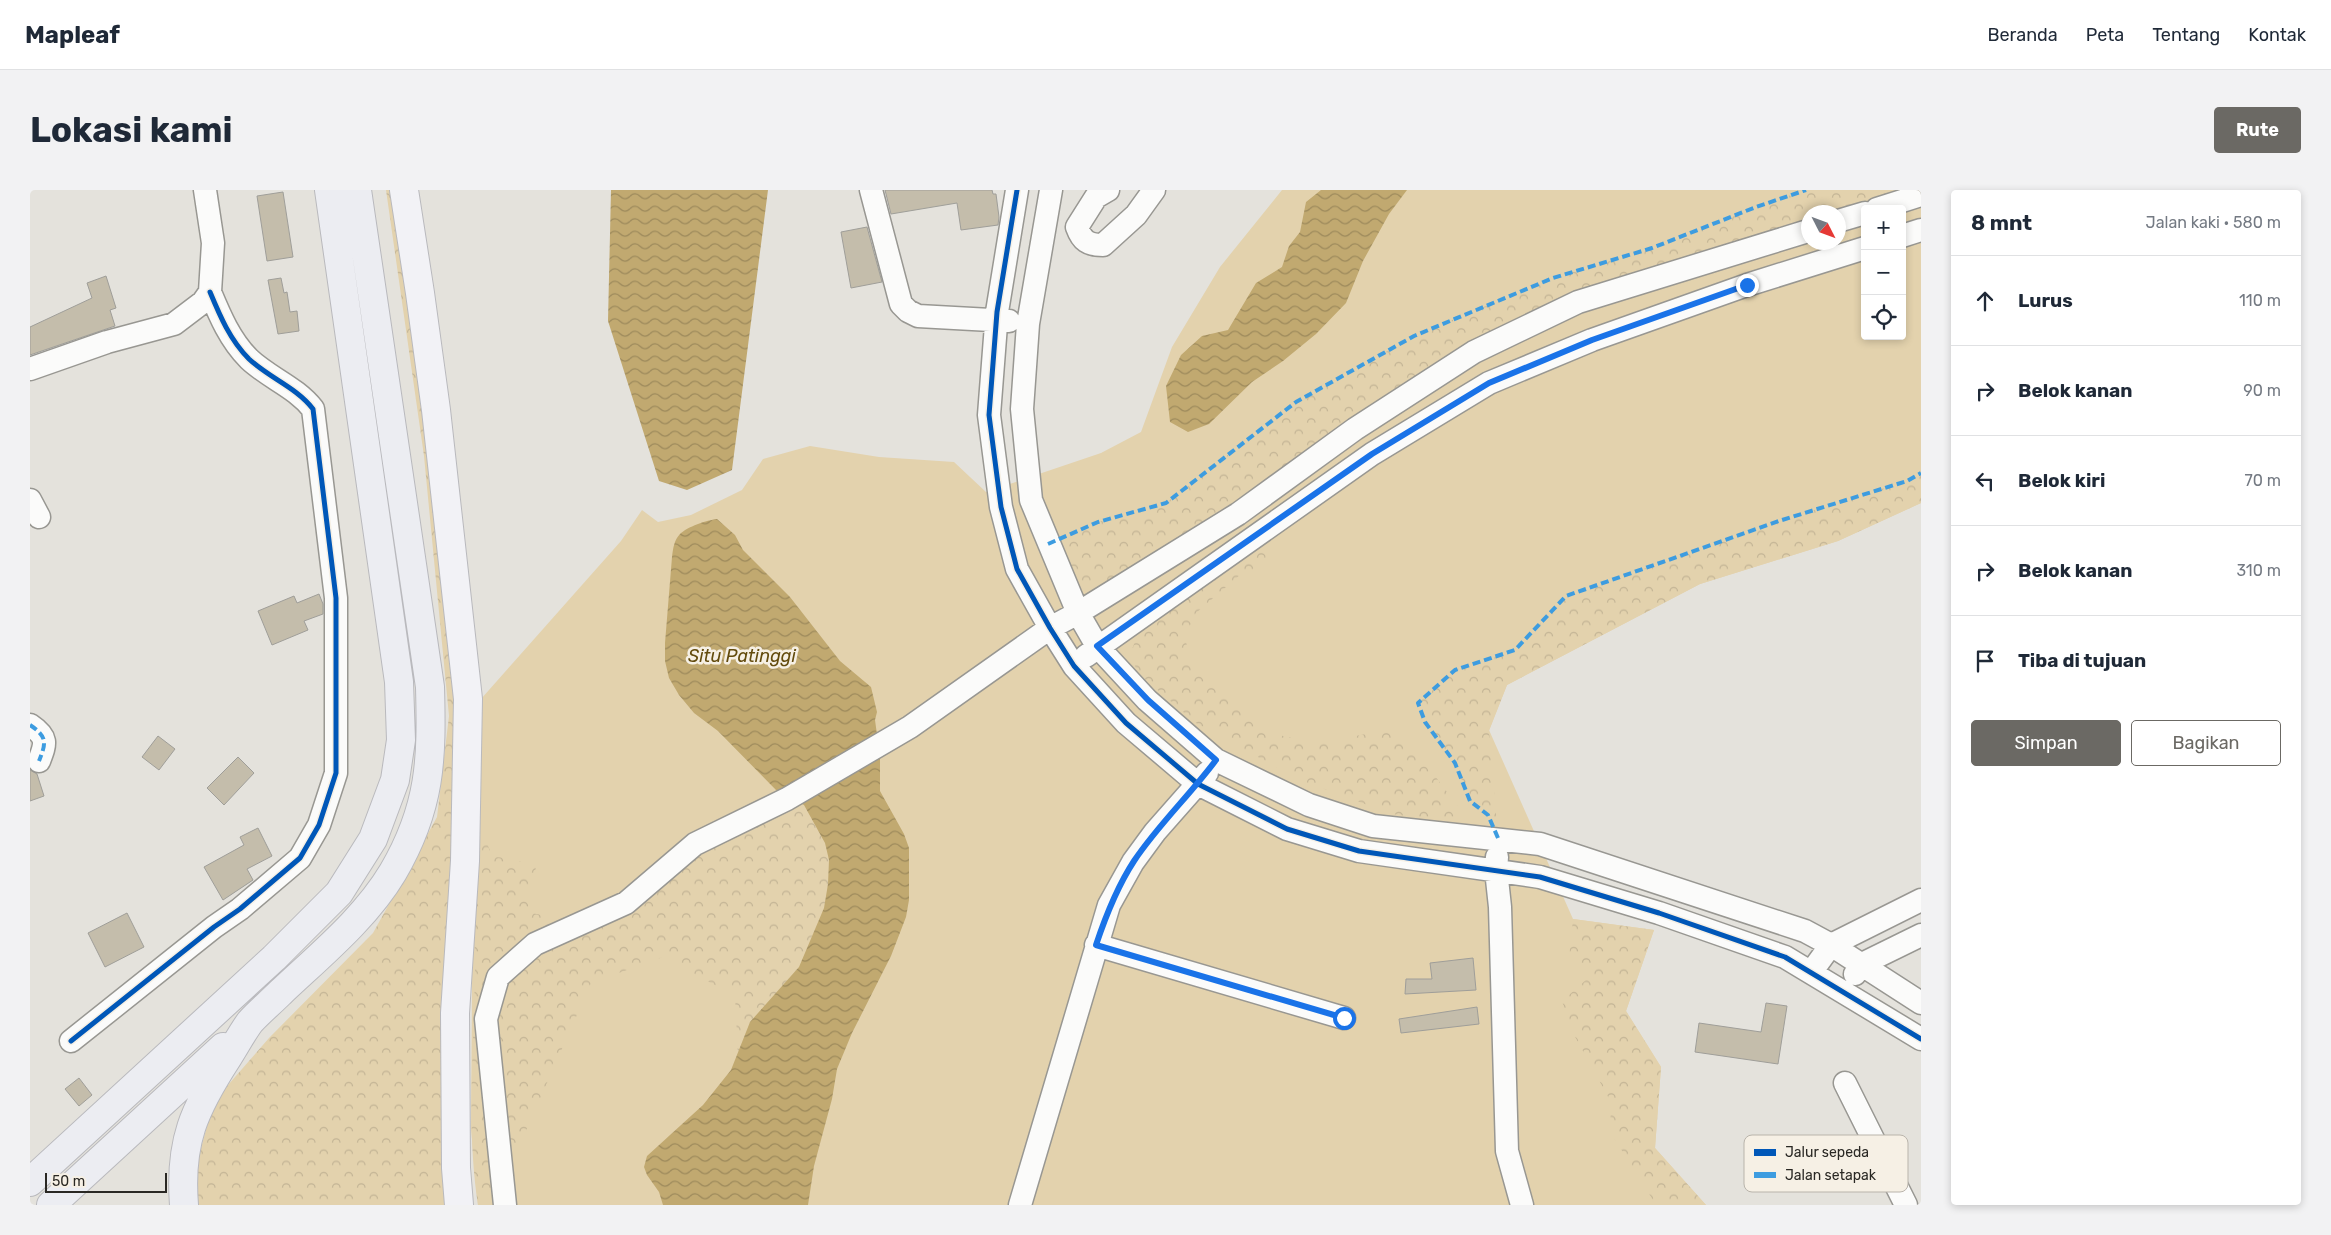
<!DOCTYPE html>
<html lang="id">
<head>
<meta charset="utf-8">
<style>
  :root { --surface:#fff; --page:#f2f2f3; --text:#1f2937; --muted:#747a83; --line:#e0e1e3; --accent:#6b6964 }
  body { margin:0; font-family:Rubik,sans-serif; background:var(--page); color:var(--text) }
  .controls { position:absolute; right:15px; top:15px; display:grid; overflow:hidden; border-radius:5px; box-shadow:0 2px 8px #0003 }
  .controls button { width:45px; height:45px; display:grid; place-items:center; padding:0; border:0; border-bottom:1px solid var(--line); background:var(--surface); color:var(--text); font:25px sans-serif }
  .compass { position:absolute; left:1771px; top:15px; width:45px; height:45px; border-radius:50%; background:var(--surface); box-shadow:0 2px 8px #0003; rotate:132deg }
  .scale { position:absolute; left:15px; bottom:12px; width:122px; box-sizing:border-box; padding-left:5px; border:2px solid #2a2824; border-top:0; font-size:14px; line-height:18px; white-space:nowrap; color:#2a2824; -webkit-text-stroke:4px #f6f0e5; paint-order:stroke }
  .stop { position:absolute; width:15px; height:15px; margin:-11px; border:4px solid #1a73e8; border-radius:50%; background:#fff }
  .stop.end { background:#1a73e8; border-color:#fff; box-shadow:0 1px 5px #0008 }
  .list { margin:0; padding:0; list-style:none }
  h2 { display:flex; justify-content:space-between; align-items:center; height:65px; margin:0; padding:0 20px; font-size:21px }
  h2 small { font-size:16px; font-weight:400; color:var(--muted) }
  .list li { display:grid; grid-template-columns:32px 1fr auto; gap:15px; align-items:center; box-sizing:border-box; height:90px; padding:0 20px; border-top:1px solid var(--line) }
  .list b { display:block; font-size:19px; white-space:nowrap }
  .list em { font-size:16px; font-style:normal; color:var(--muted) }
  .actions { display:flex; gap:10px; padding:15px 20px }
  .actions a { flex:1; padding:11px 0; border:1px solid var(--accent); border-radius:5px; text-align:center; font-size:18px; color:var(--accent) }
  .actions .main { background:var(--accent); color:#fff }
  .icon { flex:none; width:28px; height:28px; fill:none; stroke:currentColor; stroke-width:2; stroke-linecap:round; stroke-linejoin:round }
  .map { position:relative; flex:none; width:1891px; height:1015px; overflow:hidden; border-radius:5px }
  header { display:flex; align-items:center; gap:30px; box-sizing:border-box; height:70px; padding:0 25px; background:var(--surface); border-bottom:1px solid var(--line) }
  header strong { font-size:24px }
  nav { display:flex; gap:28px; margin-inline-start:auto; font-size:18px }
  .intro { display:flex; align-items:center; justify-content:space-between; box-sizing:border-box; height:120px; padding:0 30px }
  h1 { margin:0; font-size:35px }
  .button { padding:12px 22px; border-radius:5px; background:var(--accent); color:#fff; font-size:18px; font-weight:700 }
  main { display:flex; gap:30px; padding:0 30px }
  aside { flex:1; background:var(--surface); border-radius:5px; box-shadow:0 2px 8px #0003 }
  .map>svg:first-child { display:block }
</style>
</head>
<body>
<header>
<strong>Mapleaf</strong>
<nav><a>Beranda</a><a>Peta</a><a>Tentang</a><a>Kontak</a></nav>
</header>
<div class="intro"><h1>Lokasi kami</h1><a class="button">Rute</a></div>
<main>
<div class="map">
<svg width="1891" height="1015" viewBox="0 0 1891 1015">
  <defs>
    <pattern id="forest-crowns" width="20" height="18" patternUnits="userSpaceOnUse" patternTransform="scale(1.25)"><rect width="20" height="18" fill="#e3d2ad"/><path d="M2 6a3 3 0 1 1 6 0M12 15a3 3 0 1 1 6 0" fill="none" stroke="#c3b495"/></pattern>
    <pattern id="water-waves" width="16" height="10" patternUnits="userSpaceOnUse" patternTransform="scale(1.25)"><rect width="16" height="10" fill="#c1a970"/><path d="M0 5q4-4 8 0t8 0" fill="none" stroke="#9d8a5c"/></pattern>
  </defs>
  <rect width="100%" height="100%" fill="#e4e2dc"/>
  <path fill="#e3d2ad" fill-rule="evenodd" d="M1252,0H1891V313L1808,351L1670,394L1477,495L1459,540L1543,729L1624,740L1596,821L1631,877L1625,958L1676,1015H448L441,939L443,659L451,509L591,351L612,320L628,332L661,325L712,300L733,269L780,256L849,267L924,272L956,302L1071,263L1111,242L1142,157L1190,77ZM1835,19H1872V146H1835ZM1778,22H1808V52H1778Z"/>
  <path fill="url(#forest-crowns)" d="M356,0H360L402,267L415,386L425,527L420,1015H161L158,1005L184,911L239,848L343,743L407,627L419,526L394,266Z
    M1776,0H1891L1808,22H1778V41L1716,61L1444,162L1048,423L1018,354L1068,332L1136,313L1266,212L1384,146L1523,88L1622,58L1726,17Z
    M1891,283V313L1808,351L1670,394L1477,495L1459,541L1468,648L1458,625L1440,611L1425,573L1395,532L1388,513L1425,480L1485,460L1536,406L1749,331L1877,291Z
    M1239,349L1234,376L1211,384L1166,423L1154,448L1163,469L1190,498L1239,543L1287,553L1369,538L1441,634L1362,624L1270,590L1166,533L1108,483L1100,464L1109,442Z
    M757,609L774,615L795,653L799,670L798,694L794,718L769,777L720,832L708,867L705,806L633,767L561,793L472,995L475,1015H448C436,937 444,859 445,780C445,726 442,672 441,618L463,667L481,668L506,677L497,722L551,733L665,654Z
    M1543,729L1624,740L1596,821L1631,877L1625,958L1676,1015H1626L1579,940L1582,914L1543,843L1532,811L1557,789L1539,768Z"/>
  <path fill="url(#water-waves)" d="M581,0H738L702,280L657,300L629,291L578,131Z
    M1291,0H1377L1359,24L1333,71L1316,113L1286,144L1253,171L1222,192L1179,234L1158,242L1140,232L1136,196L1151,165L1172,146L1198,140L1226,93L1252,77L1259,56L1270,42L1276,12Z
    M687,329L705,345L713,360L760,407L810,471L841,497L847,522L845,530L850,566V601L874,644L879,658V710L876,727L861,766L822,843L807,879L802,909L784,976L778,1015H633L629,1002L617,985L614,977L617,966L673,915L701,880L720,832L769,777L794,718L798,694L799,670L795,653L774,615L746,600L688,541L664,523L649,505L639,488L635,471V453L642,367C643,359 644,350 650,344C657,337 677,330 687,329Z"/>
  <path fill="#c4bdab" stroke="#9f9e99" d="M855,0H962L963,4H966L969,27L968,35L931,40L927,13L861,24Z
    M253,2L263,67L237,71L227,6Z
    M837,37L852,92L821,98L811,42Z
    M76,86L86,118L80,120L85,136L0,165V137L62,108L57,93Z
    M251,88L254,103L257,102L260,122L267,121L269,141L248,144L238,90Z
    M289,404L293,414V424L274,431L278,440L242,455L228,421L264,406L267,413Z
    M128,546L145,559L129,580L112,567Z
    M208,567L224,583L194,615L177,598Z
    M0,580L7,584L14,606L0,611Z
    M228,638L242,666L217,679L223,690L193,710L174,677L214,655L210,647Z
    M97,723L114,757L75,777L58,743Z
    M1443,768L1446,800L1375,804L1376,789H1402L1400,773Z
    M1736,813L1757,816L1748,874L1665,862L1669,833L1731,842Z
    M1447,817L1449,834L1371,843L1369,829Z
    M49,888L62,905L49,916L35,899Z"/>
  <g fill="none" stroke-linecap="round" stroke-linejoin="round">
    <defs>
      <path id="minor" d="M841,0L871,114L878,121L888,126L979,131
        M987,0L967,122L959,225L971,317L987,379L1020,438L1044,476L1096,533L1168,594L1257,639L1329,661L1510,687L1629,723L1755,767L1891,849
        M1021,0L998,134L992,219L1001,310L1048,423L1067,456L1117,510L1186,570L1279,615L1343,636L1510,654L1775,741L1801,755L1891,813
        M1078,0L1066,7L1047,37C1052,51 1058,55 1073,55L1106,25L1124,0
        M1847,19L1891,5
        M1808,31L1835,23
        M1872,46L1891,40
        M0,179L77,152L144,134L173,112L180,102L183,53L175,0
        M0,310L9,327
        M1056,466L1342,264L1459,193L1562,150L1717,95L1835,58
        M0,535C18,547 16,553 9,571
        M1467,667L1466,680L1470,717L1477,961L1492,1015
        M1066,755L1314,828
        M1782,781L1801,755L1891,710
        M1825,784L1832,774L1891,745
        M41,851L184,737L210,719L270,668L289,635L306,583V408L283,219C266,197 239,188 219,169C200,150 190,126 180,102
        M1815,893L1876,1015
        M475,1015L456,829L468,787L505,754L596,713L665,654L757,609L880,537L1020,438L1048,423L1208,324L1325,239L1444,162L1548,112L1778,41
        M990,1015L1079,715L1103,672L1125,642L1177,583"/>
      <path id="major" d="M374,0L390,103L406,220L438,509L435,671L425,823L426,978L429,1015"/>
      <path id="highway" d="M0,992L244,768L309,703L343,649L365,590L371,550L369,492L299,0
        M21,1015L193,857
        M154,1015C149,952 164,919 198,867C205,856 212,843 220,832C229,822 240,813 250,803C289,766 335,729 363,682C401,617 402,569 400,497L327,0"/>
    </defs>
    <use href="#minor" stroke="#989792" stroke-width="25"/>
    <use href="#major" stroke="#b9b9bd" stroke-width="30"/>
    <use href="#highway" stroke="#b9b9bd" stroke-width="30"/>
    <use href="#minor" stroke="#fbfbfa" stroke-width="22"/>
    <use href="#major" stroke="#f2f2f6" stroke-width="28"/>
    <use href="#highway" stroke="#ecedf2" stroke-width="28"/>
    <path stroke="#3d9ce0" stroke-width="4" stroke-dasharray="8 4" stroke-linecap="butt" d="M1018,354L1068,332L1136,313L1266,212L1384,146L1523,88L1622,58L1726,17L1776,0
      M0,535C18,547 16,553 9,571
      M1468,648L1458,625L1440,611L1425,573L1395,532L1388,513L1425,480L1485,460L1536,406L1749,331L1877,291L1891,283"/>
    <defs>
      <path id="cycleway" d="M987,0L967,122L959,225L971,317L987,379L1020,438L1044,476L1096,533L1168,594L1257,639L1329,661L1510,687L1629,723L1755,767L1891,849
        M41,851L184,737L210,719L270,668L289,635L306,583V408L283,219C266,197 239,188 219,169C200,150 190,126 180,102"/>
    </defs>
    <use href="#cycleway" stroke="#f6f0e5" stroke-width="8"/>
    <use href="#cycleway" stroke="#0057b8" stroke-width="5"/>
  </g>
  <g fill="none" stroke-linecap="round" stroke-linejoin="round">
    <path stroke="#1a73e8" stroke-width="6" d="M1314,828L1066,755C1076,725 1087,697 1104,671C1128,635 1160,605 1186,570L1118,510L1067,456L1342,264L1459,193L1562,150L1717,95"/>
  </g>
  <g text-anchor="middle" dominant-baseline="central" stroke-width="5" stroke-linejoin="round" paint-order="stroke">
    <g font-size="18" font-style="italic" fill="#634b0d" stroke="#f6f0e5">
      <text x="712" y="466">Situ Patinggi</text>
    </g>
  </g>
  <rect x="1714" y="945" width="164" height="57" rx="8" fill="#f6f0e5" stroke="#b9b4ab" stroke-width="1"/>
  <rect x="1724" y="959" width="22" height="7" fill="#0057b8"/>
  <rect x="1724" y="982" width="22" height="6" fill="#3d9ce0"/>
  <g font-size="14" fill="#2a2824">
    <text x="1755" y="967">Jalur sepeda</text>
    <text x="1755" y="990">Jalan setapak</text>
  </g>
</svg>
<div class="controls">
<button>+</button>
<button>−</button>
<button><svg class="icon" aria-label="locate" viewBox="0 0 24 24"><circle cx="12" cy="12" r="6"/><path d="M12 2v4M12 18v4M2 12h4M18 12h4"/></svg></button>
</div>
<svg class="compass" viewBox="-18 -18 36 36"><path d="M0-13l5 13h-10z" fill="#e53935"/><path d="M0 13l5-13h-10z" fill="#747a83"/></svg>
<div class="scale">50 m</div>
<div class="stop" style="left:1314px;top:828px"></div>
<div class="stop end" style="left:1717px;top:95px"></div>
</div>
<aside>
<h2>8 mnt<small>Jalan kaki · 580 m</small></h2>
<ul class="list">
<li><svg class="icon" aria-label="ahead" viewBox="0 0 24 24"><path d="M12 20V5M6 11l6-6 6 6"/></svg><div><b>Lurus</b></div><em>110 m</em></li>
<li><svg class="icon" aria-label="right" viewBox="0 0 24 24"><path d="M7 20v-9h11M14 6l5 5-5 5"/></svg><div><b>Belok kanan</b></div><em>90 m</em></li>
<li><svg class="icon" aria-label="left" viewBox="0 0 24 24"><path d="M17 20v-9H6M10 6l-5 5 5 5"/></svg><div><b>Belok kiri</b></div><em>70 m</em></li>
<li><svg class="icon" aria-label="right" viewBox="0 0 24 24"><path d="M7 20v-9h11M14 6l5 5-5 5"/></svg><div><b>Belok kanan</b></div><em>310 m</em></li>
<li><svg class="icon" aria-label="arrive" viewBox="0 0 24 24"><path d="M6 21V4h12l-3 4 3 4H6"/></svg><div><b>Tiba di tujuan</b></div></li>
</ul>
<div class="actions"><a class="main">Simpan</a><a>Bagikan</a></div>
</aside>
</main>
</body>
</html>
